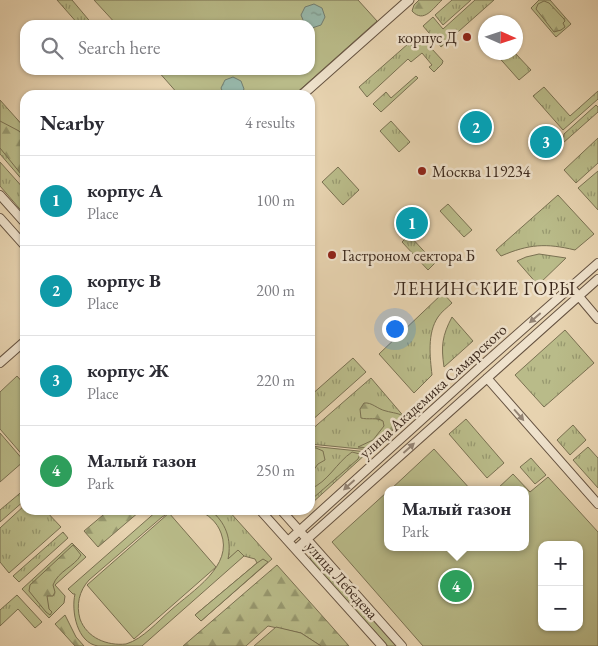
<!DOCTYPE html>
<html lang="en">
<head>
<meta charset="utf-8">
<style>
  :root { --surface:#fff; --page:#f7f7f7; --text:#2b2b33; --muted:#7c7c81; --line:#e1e1e2; --accent:#8f2418 }
  body { margin:0; font-family:"EB Garamond",serif; background:var(--page); color:var(--text) }
  .controls { position:absolute; right:15px; bottom:15px; display:grid; overflow:hidden; border-radius:10px; box-shadow:0 1px 4px #0004 }
  .controls button { width:45px; height:45px; display:grid; place-items:center; padding:0; border:0; border-bottom:1px solid var(--line); background:var(--surface); color:var(--text); font:25px sans-serif }
  .compass { position:absolute; left:478px; top:15px; width:45px; height:45px; border-radius:50%; background:var(--surface); box-shadow:0 1px 4px #0004; rotate:93deg }
  .you { position:absolute; left:394px; top:328px; width:18px; height:18px; margin:-12px; border:4px solid #fff; border-radius:50%; background:#1a73e8; box-shadow:0 0 0 8px #1a73e833 }
  .badge { display:grid; place-items:center; width:32px; height:32px; border-radius:50%; background:var(--accent); color:#fff; font-size:16px; font-weight:700 }
  .pin { position:absolute; translate:-50% -50%; border:2px solid #fff; box-shadow:0 1px 5px #0006 }
  .popup { position:absolute; left:384px; top:486px; width:145px; height:65px; box-sizing:border-box; display:grid; place-content:center; border-radius:10px; background:var(--surface); filter:drop-shadow(0 1px 4px #0005); font-size:16px; white-space:nowrap; color:var(--muted) }
  .popup b { font-size:19px; color:var(--text) }
  .popup::after { content:''; position:absolute; left:50%; top:100%; margin-left:-10px; border:10px solid transparent; border-top-color:var(--surface) }
  .list { margin:0; padding:0; list-style:none }
  h2 { display:flex; justify-content:space-between; align-items:center; height:65px; margin:0; padding:0 20px; font-size:21px }
  h2 small { font-size:16px; font-weight:400; color:var(--muted) }
  .list li { display:grid; grid-template-columns:32px 1fr auto; gap:15px; align-items:center; box-sizing:border-box; height:90px; padding:0 20px; border-top:1px solid var(--line) }
  .list b { display:block; font-size:19px; white-space:nowrap }
  .list p { margin:0; font-size:16px; white-space:nowrap; color:var(--muted) }
  .list em { font-size:16px; font-style:normal; color:var(--muted) }
  .icon { flex:none; width:28px; height:28px; fill:none; stroke:currentColor; stroke-width:2; stroke-linecap:round; stroke-linejoin:round }
  .map { position:relative; flex:none; width:598px; height:646px; overflow:hidden }
  .search { position:absolute; background:var(--surface); box-shadow:0 1px 4px #0004; left:20px; top:20px; width:295px; height:55px; display:flex; align-items:center; gap:12px; box-sizing:border-box; padding:0 18px; border-radius:15px; color:var(--muted); font-size:19px }
  .panel { position:absolute; background:var(--surface); box-shadow:0 1px 4px #0004; left:20px; top:90px; width:295px; height:425px; border-radius:15px }
  .map>svg:first-child { display:block }
</style>
</head>
<body>
<div class="map">
<svg width="598" height="646" viewBox="0 0 598 646">
  <defs>
    <pattern id="grass-tufts" width="24" height="20" patternUnits="userSpaceOnUse" patternTransform="scale(1.25)"><rect width="24" height="20" fill="#b9bb89"/><path d="M3 7l-1-3M5 7V3M7 7l1-3M15 17l-1-3M17 17v-4M19 17l1-3" fill="none" stroke="#97986f"/></pattern>
    <pattern id="forest-firs" width="22" height="20" patternUnits="userSpaceOnUse" patternTransform="scale(1.25)"><rect width="22" height="20" fill="#b9bb89"/><path d="M5 1l3.5 6h-7zM16 11l3.5 6h-7z" fill="#97986f"/></pattern>
    <pattern id="water-ripples" width="26" height="14" patternUnits="userSpaceOnUse" patternTransform="scale(1.25)"><rect width="26" height="14" fill="#97b8ab"/><path d="M2 4q2-2 4 0t4 0M15 11q2-2 4 0t4 0" fill="none" stroke="#7c968a"/></pattern>
  </defs>
  <rect width="100%" height="100%" fill="#e7d3b0"/>
  <filter id="stains"><feTurbulence type="fractalNoise" baseFrequency=".004" numOctaves="4"/><feColorMatrix values="0 0 0 0 .2 0 0 0 0 .09 0 0 0 0 .02 0 0 0 .5 -.17"/></filter>
  <radialGradient id="worn" r=".72"><stop offset=".6" stop-color="#630" stop-opacity="0"/><stop offset="1" stop-color="#630" stop-opacity=".3"/></radialGradient>
  <path fill="url(#grass-tufts)" stroke="#7a7152" d="M57,0H72L93,25H79Z
    M452,0H471L443,25L435,15Z
    M475,0H494L441,47L423,26L433,17L443,29Z
    M539,0H550L571,24L556,37L531,8Z
    M417,36H420L443,61L442,64L434,72L429,67L432,65L422,53L411,62L408,59L367,97L359,87Z
    M495,53H515L531,70L519,80Z
    M416,76L418,78L381,112L373,104L386,92L391,98Z
    M544,87L570,116L598,91V99L563,130L533,96Z
    M0,100L25,128V183L0,154Z
    M596,105L598,107V112L563,143L564,134Z
    M391,121L410,142L399,152L380,131Z
    M598,138V163L576,183L564,170Z
    M0,162L25,190V215L0,186Z
    M338,167L359,190L343,205L322,182Z
    M598,171V210L578,188Z
    M558,195L594,234L575,250C546,243 529,244 501,256L496,250Z
    M448,204L472,230L464,237L440,211Z
    M409,235L435,263L428,270L402,242Z
    M539,254L566,258L538,285L517,261L526,257Z
    M443,293L452,303C448,307 441,312 438,317C427,333 430,357 432,375L414,393L379,354Z
    M452,317L473,341L444,367C441,346 442,336 452,317Z
    M565,330L594,363L544,407L515,375Z
    M353,358L366,372L310,422V396Z
    M371,378L406,419L370,450L310,444V431Z
    M466,419L504,463L487,478L449,434Z
    M573,425L586,440L570,455L557,440Z
    M310,446L368,452L311,504L310,502Z
    M588,447L598,458V488L573,460Z
    M531,458L546,475L535,484L520,467Z
    M25,489V500L0,522V510Z
    M25,505V510H45L61,527L9,573L0,562V528Z
    M210,510H228L272,559L201,621L195,615L257,563L255,559L244,556L238,551L227,560L229,554L215,513Z
    M63,532L68,538L19,582L13,576Z
    M72,543L86,557L55,585L65,596L64,603L49,618L22,589Z
    M312,554L316,555L397,646H388L311,561L310,556Z
    M17,595L42,622L35,628L18,609L0,626V610Z"/>
  <path fill="url(#forest-firs)" stroke="#7a7152" d="M419,0H442C433,8 424,24 412,11L414,5Z
    M544,1L549,3L564,19L565,21L563,23L565,27L561,30L554,32L536,9L538,4Z
    M0,121L19,131L25,138V179L0,148Z
    M364,403C372,402 377,409 386,411C393,413 399,413 405,417C402,423 375,446 368,448L358,447L373,440L384,426L383,421C377,417 368,420 361,418L360,409Z
    M310,448H316L323,451L325,460L318,464L310,475Z
    M352,452L360,454L358,459L312,499L310,498V489C328,482 336,463 352,452Z
    M109,510H138L139,512L98,547L84,531Z
    M73,545L81,555C74,567 58,571 53,585L55,592L53,596H47L49,609L52,612L50,615L46,612L29,591L30,585Z
    M263,559L268,562L201,621L195,615L257,563Z
    M277,565L349,646H321L301,633L268,626L246,646H183Z
    M65,615L76,637L84,646H75L55,624Z"/>
  <path fill="#b9bb89" stroke="#7a7152" fill-rule="evenodd" d="M94,0H358L377,21L294,95H179L157,70H310V25H117Z
    M17,376L25,385V458L0,429V392Z
    M0,433L24,461L0,482Z
    M434,449L471,490H390Z
    M513,474L530,492L548,477L598,532V646H423L332,542L387,492V547H525V490H496ZM542,545H579V627H542Z
    M158,510H174L162,517L89,580C79,591 76,605 80,619C87,638 107,646 126,644C143,639 158,621 171,610C192,591 234,566 221,533C217,522 208,514 197,510H210C226,522 232,540 228,559L238,550L244,556L142,646C128,646 112,646 98,646C77,643 71,611 75,594H73L68,589Z
    M169,513L216,567L134,639L87,585Z
    M276,627L301,633L321,646H254Z"/>
  <path fill="url(#water-ripples)" stroke="#727e71" d="M314,4L322,8L325,17L321,25L312,28L310,27V25H305L301,15L305,7Z
    M233,77L241,81L244,89L241,95H224L221,88L225,80Z"/>
  <g fill="none" stroke-linecap="round" stroke-linejoin="round">
    <defs>
      <path id="minor" d="M0,195L25,223
        M0,218L25,246
        M571,287L598,319
        M0,363L25,341
        M487,378L598,504
        M260,510L382,646
        M281,510L402,646
        M288,541L479,368L598,263
        M296,549L598,279"/>
      <path id="tertiary" d="M302,95L409,0"/>
    </defs>
    <use href="#minor" stroke="#655240" stroke-width="10"/>
    <use href="#tertiary" stroke="#655240" stroke-width="11"/>
    <use href="#minor" stroke="#efe2cc" stroke-width="8"/>
    <use href="#tertiary" stroke="#efe2cc" stroke-width="9"/>
  </g>
  <defs><path id="oneway-solid" d="M-6-.8H1V-3.2L6.5 0L1 3.2V.8H-6Z" transform="scale(1.25)"/></defs>
  <g fill="#948474">
    <use href="#oneway-solid" transform="translate(535 318) rotate(139)"/>
    <use href="#oneway-solid" transform="translate(519 415) rotate(49)"/>
    <use href="#oneway-solid" transform="translate(409 448) rotate(-42)"/>
    <use href="#oneway-solid" transform="translate(349 485) rotate(138)"/>
  </g>
  <g fill="#8f2418" stroke="#efe2cc" stroke-width="2">
    <circle cx="467" cy="37" r="5"/>
    <circle cx="422" cy="171" r="5"/>
    <circle cx="332" cy="255" r="5"/>
  </g>
  <g text-anchor="middle" dominant-baseline="central" stroke-width="5" stroke-linejoin="round" paint-order="stroke">
    <g font-size="16" fill="#3a271b" stroke="#efe2cc" text-anchor="start">
      <text x="457" y="37" text-anchor="end">корпус Д</text>
      <text x="432" y="171">Москва 119234</text>
      <text x="342" y="255">Гастроном сектора Б</text>
    </g>
    <g font-size="16" fill="#3a271b" stroke="#efe2cc">
      <text transform="translate(433 391) rotate(-42)">улица Академика Самарского</text>
      <text transform="translate(342 580) rotate(48)">улица Лебедева</text>
    </g>
    <g font-size="18" letter-spacing="1" fill="#3a271b" stroke="#efe2cc">
      <text x="485" y="288">ЛЕНИНСКИЕ ГОРЫ</text>
    </g>
  </g>
  <rect width="100%" height="100%" filter="url(#stains)"/>
  <rect width="100%" height="100%" fill="url(#worn)"/>
</svg>
<div class="controls">
<button>+</button>
<button>−</button>
</div>
<svg class="compass" viewBox="-18 -18 36 36"><path d="M0-13l5 13h-10z" fill="#e53935"/><path d="M0 13l5-13h-10z" fill="#7c7c81"/></svg>
<div class="you"></div>
<div class="pin badge" style="left:412px;top:223px;background:#0f9aa8">1</div>
<div class="pin badge" style="left:476px;top:127px;background:#0f9aa8">2</div>
<div class="pin badge" style="left:546px;top:142px;background:#0f9aa8">3</div>
<div class="pin badge" style="left:456px;top:586px;background:#2e9e5b">4</div>
<div class="popup"><b>Малый газон</b>Park</div>
<div class="search"><svg class="icon" aria-label="search" viewBox="0 0 24 24"><circle cx="10" cy="10" r="6"/><path d="M15 15l6 6"/></svg>Search here</div>
<section class="panel">
<h2>Nearby<small>4 results</small></h2>
<ul class="list">
<li><span class="badge" style="background:#0f9aa8">1</span><div><b>корпус А</b><p>Place</p></div><em>100 m</em></li>
<li><span class="badge" style="background:#0f9aa8">2</span><div><b>корпус В</b><p>Place</p></div><em>200 m</em></li>
<li><span class="badge" style="background:#0f9aa8">3</span><div><b>корпус Ж</b><p>Place</p></div><em>220 m</em></li>
<li><span class="badge" style="background:#2e9e5b">4</span><div><b>Малый газон</b><p>Park</p></div><em>250 m</em></li>
</ul>
</section>
</div>
</body>
</html>
